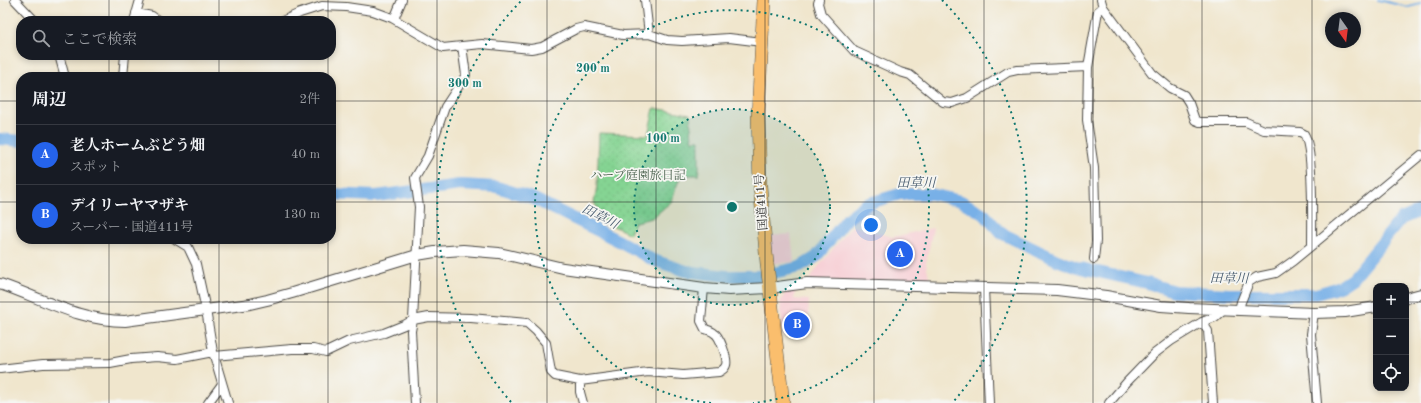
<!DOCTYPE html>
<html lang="ja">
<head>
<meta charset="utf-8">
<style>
  :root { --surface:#171b24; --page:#20242c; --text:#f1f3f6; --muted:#9ea1a6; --line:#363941; --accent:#2563eb }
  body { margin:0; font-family:"Old Standard TT","Noto Serif JP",serif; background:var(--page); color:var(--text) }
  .controls { position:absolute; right:12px; bottom:12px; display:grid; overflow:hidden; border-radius:8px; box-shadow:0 2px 6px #0003 }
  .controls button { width:36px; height:36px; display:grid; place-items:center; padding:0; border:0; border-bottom:1px solid var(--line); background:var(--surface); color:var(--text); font:20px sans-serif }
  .compass { position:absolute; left:1325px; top:12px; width:36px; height:36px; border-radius:50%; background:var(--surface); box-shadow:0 2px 6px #0003; rotate:166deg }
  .you { position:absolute; left:871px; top:225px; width:14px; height:14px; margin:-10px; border:3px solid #fff; border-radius:50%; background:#1a73e8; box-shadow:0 0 0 6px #1a73e833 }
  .badge { display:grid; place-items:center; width:26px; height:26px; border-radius:50%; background:var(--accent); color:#fff; font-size:13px; font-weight:700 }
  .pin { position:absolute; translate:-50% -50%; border:2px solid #fff; box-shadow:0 1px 4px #0006 }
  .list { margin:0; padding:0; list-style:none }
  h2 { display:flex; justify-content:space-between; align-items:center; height:52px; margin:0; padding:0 16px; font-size:17px }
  h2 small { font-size:13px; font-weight:400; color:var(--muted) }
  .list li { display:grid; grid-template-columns:26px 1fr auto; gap:12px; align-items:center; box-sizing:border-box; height:60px; padding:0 16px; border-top:1px solid var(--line) }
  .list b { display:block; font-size:15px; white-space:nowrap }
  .list p { margin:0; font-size:13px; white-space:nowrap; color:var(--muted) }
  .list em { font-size:13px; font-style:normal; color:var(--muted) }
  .icon { flex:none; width:22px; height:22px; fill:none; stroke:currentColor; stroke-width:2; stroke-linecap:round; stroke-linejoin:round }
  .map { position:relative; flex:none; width:1421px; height:403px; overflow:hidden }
  .search { position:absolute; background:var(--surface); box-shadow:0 2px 6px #0003; left:16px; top:16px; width:320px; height:44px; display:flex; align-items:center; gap:10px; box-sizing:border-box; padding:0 14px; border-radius:16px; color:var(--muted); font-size:15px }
  .panel { position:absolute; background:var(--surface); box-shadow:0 2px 6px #0003; left:16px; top:72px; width:320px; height:172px; border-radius:16px }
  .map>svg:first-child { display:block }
</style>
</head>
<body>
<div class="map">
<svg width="1421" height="403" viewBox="0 0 1421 403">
  <defs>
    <pattern id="grass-dots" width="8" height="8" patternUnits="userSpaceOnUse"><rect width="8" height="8" fill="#85d493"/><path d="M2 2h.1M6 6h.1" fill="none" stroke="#73b67f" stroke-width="1.8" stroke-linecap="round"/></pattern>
  </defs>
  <rect width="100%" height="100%" fill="#f6f6f2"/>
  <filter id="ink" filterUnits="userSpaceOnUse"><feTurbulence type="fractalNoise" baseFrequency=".025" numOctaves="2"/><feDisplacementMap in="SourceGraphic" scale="8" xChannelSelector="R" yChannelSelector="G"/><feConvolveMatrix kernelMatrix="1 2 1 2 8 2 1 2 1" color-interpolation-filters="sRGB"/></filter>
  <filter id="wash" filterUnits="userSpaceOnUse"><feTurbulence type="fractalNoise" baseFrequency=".012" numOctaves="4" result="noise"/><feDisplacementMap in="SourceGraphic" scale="16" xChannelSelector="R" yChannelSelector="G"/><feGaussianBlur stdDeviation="0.9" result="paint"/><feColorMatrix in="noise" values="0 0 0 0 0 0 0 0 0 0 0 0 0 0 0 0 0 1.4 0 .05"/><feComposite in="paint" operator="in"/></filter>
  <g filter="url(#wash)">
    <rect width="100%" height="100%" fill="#f0e6cd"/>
    <path fill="#f7cfd5" d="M852,226L893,237L933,228L926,263L931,286L807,283L818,267Z
      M791,234L794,262L767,264L764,236Z
      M795,290L794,299L809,300L807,335H793L785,336L783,335L780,302L786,292Z"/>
    <path fill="url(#grass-dots)" stroke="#58805f" d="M654,108L690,114L692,140H699V175H683L680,177L671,202L652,218L635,222L630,234L603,221L594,202L597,186L599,133L648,135Z"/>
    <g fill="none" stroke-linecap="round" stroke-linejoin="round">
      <path stroke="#78b0e7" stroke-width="2" d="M1378,0L1408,7L1421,4"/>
      <path stroke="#78b0e7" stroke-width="12" d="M0,139L21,141
        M331,194L376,196L460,185L497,187L532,198L621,242L653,260L686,271L726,276H760L800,267L816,257L847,219L866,204L900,194H931L961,201L984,214L1001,233L1057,260L1076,267L1147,283L1174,291L1229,294H1316L1330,290L1341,286L1353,278L1401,219L1418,212H1421"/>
    </g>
  </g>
  <g filter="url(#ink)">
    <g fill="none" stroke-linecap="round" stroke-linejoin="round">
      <defs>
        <path id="minor" d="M15,0L35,21
          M645,0L649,34
          M819,0L818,3L821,14L854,51L900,72L910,75L943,102L952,103L967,98L1008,72L1017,70L1088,67
          M1101,0L1103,7L1152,73L1170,88L1184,95L1189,103L1195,120L1200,122H1246L1264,130L1300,132L1304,134C1314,149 1312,223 1312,244
          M136,13L152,16L159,21
          M394,19L402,0
          M134,21L140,0
          M282,21L300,13L322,6L346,7L373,11L392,18L443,48L462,46L466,75L445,107L428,156L415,178L419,207L413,320L411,331L415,403
          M462,46L482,44L531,49L542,47L576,29L584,27L623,35L649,34L667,40L682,41L729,38L762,42
          M59,55L65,77
          M123,77L125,55
          M175,239L188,247L196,264L206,310L213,352L228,403
          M1094,259L1096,241L1094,168L1087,120L1088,67L1098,11L1103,7
          M984,288L989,403
          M1239,310L1241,302L1249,282L1257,277L1276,273L1293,261L1421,155
          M1314,313L1311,334L1317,403
          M1202,322L1208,331L1213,403
          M214,356L292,349H313L326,352L349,341L384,333L404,325L413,320L429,317L471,318L527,323L536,331L546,343L551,372L555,376L580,381V392L583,403
          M0,369L43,364L110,363L131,359L157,357L177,359L213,352
          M580,381L648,372L683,375L719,372C722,370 725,369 726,365C728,359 720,336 714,333C712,331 708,330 705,329L701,321L704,288
          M208,403L222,384
          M1109,403L1127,382L1154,354L1171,341L1202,322L1215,317L1224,309"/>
        <path id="tertiary" d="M0,284C42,298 79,321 125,321L250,304L267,300L292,293L417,255L435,252L463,250L499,253L563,268L704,288L729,290L770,288L807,283L1057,290L1106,296L1161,306L1189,308L1314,313L1345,312L1376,307
          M1406,298L1421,294"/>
        <path id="trunk" d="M764,0L758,115L760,186L767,264L783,403"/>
      </defs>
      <use href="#minor" stroke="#494743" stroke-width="10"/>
      <use href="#tertiary" stroke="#494743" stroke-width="12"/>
      <use href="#trunk" stroke="#494743" stroke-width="14"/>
      <use href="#minor" stroke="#fff" stroke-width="8"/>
      <use href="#tertiary" stroke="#fff" stroke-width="10"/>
      <use href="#trunk" stroke="#fabe6d" stroke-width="13"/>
    </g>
  </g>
  <path fill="none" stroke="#2b2b2b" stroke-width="1" stroke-opacity="0.55" d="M109,0V21M219,0V21M328,0V21M437,0V403M547,0V403M656,0V403M765,0V403M874,0V403M984,0V403M1093,0V403M1202,0V403M1312,0V403M109,55V77M219,55V77M328,55V77M0,101H21M331,101H1421M0,202H21M331,202H1421M109,239V403M219,239V403M328,239V403M0,302H1376M1406,302H1421"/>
  <circle cx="732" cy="207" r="98" fill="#0f766e" fill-opacity=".12"/>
  <g fill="none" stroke="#0f766e" stroke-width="2" stroke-dasharray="2 4">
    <circle cx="732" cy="207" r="98"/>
    <path d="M711 403A197 197 0 1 1 753 403"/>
    <path d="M511 402A295 295 0 0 1 522 0M942 0A295 295 0 0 1 953 402"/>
  </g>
  <g text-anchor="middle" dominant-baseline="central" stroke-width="3.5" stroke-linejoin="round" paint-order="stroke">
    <g font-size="12" fill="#465e4a" stroke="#f6f6f2">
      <text x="638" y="176">ハーブ庭園旅日記</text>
    </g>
    <g font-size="12" fill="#2b2b2b" stroke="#f6f6f2">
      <text transform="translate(762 202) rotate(-94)">国道411号</text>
    </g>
    <g font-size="13" font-style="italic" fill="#465a6d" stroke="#f6f6f2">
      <text x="916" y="183">田草川</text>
      <text transform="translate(600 217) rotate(27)">田草川</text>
      <text transform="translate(1229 279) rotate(1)">田草川</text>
    </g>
  </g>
  <circle cx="732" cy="207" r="6" fill="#0f766e" stroke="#f6f6f2" stroke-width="2"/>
  <g font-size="12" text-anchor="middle" font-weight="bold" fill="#0f766e" stroke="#f6f6f2" stroke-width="3.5" stroke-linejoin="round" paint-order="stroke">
    <text x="593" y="72">200 m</text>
    <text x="465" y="87">300 m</text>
    <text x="663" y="142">100 m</text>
  </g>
</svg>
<div class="controls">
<button>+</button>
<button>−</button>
<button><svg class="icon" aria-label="locate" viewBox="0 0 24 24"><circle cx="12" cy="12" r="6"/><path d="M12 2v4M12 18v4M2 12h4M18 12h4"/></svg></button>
</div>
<svg class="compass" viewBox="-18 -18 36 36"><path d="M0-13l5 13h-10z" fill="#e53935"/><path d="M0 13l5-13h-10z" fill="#9ea1a6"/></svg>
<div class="you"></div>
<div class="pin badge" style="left:900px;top:254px">A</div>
<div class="pin badge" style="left:797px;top:325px">B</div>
<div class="search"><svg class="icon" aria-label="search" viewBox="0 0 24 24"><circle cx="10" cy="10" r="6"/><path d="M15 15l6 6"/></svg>ここで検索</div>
<section class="panel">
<h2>周辺<small>2件</small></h2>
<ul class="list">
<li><span class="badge">A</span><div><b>老人ホームぶどう畑</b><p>スポット</p></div><em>40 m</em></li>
<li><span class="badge">B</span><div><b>デイリーヤマザキ</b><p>スーパー · 国道411号</p></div><em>130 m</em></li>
</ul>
</section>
</div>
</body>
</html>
